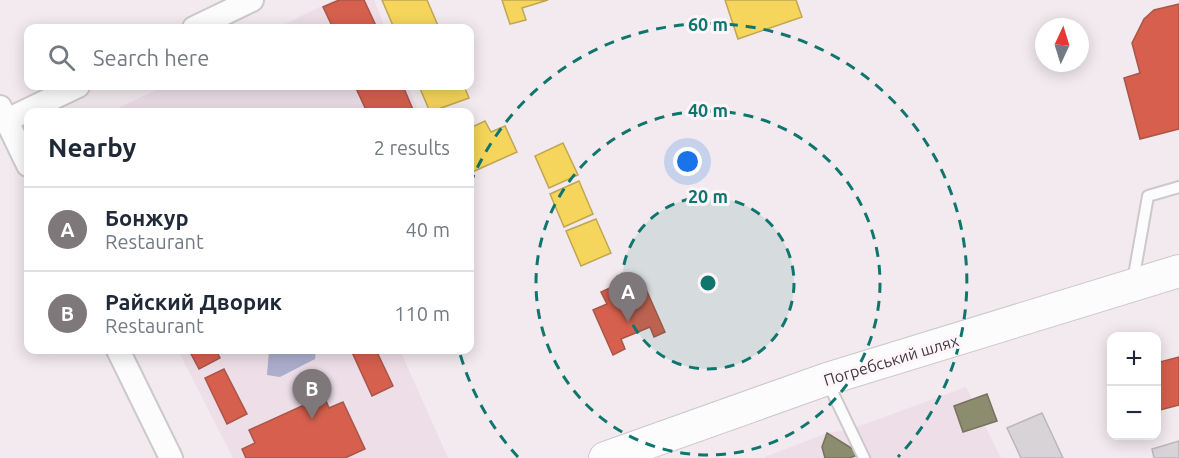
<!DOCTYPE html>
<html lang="en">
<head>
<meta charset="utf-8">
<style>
  :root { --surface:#fff; --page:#f2f2f3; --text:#1f2937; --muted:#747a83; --line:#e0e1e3; --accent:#7e787b }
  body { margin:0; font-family:Ubuntu,sans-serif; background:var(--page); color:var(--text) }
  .controls { position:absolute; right:18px; bottom:18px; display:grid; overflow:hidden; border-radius:12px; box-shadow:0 3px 15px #0003 }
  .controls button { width:54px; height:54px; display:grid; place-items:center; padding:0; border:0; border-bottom:2px solid var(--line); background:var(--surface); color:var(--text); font:30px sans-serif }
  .compass { position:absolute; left:1035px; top:18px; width:54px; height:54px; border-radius:50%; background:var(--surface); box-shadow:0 3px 15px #0003; rotate:4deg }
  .you { position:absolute; left:688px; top:162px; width:21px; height:21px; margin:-15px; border:4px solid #fff; border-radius:50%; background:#1a73e8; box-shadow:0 0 0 9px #1a73e833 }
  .badge { display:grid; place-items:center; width:39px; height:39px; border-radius:50%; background:var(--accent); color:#fff; font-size:20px; font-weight:700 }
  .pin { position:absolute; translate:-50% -50px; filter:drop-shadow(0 2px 3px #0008) }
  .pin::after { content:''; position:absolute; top:32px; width:21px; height:18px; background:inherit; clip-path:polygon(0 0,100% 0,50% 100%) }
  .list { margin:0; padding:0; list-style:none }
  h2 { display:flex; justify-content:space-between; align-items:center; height:78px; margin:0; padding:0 24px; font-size:26px }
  h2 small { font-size:20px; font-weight:400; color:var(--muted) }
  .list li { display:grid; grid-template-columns:39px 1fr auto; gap:18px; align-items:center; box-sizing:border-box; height:84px; padding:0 24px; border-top:2px solid var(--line) }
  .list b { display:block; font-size:22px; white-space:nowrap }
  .list p { margin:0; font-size:20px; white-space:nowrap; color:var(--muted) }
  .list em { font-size:20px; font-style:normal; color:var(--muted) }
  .icon { flex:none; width:33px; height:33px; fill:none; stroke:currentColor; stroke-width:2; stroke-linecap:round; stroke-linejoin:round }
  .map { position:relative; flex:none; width:1179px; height:458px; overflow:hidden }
  .search { position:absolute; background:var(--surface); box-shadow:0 3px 15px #0003; left:24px; top:24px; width:450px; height:66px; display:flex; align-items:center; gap:15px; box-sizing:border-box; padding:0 21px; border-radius:12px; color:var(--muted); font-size:22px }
  .panel { position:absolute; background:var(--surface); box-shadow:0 3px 15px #0003; left:24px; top:108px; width:450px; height:246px; border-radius:12px }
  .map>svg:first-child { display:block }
</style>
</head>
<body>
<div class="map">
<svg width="1179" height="458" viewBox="0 0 1179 458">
  <rect width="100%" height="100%" fill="#f2eaee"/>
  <path fill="#eddee7" d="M334,0H374L385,28H277Z
    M164,86H408L419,112H110Z
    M178,350H400L448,458H233Z
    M966,387L1001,458H762L827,433L849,430Z"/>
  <path fill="#adaecd" d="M269,350H316L315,359L280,377L267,375Z"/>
  <path fill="#f6d55c" stroke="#bfa653" stroke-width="1.5" d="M382,0H427L439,28H394Z
    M502,0H548L522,8L526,20L510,24Z
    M725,0H796L802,17L738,39Z
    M419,86H464L469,98L430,112Z
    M485,121L491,132L505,126L517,152L470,173V128Z
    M563,143L578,175L549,188L535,156Z
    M579,181L593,214L564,227L550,194Z
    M596,219L611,253L581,266L566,231Z"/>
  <path fill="#d6604d" stroke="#a95548" stroke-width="1.5" d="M339,0H364L377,28H333L323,7Z
    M1179,4V129L1140,139L1124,78L1140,73L1132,43L1144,19L1154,10Z
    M355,86H403L414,112H367Z
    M629,279L634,292L645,287L665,332L654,337L650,327L621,339L625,349L613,355L593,310L607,304L601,292Z
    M189,350H216L220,358L199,369Z
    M351,350H376L393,386L372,396Z
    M1179,357V405L1156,411V363Z
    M224,369L247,414L227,424L205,378Z
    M324,396L329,408L343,402L365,449L345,458H246L242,449L255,443L249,430Z"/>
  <path fill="#8c8c6e" stroke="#75735f" stroke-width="1.5" d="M987,394L997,421L963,432L954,406Z
    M827,433L861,454L849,458H825L822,447Z"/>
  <path fill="#d8d3d7" stroke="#bab6ba" stroke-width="1.5" d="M1042,413L1063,458H1021L1007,428Z
    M1179,441V458H1154L1152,449Z"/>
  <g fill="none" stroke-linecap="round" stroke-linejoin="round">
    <defs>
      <path id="service" d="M1133,281L1148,196L1179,187
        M828,383L864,458"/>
      <path id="minor" d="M194,28L252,0
        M0,107L28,165
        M7,120L78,86
        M118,350L171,458"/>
      <path id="secondary" d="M605,458L827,379L1179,271"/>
    </defs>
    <use href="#service" stroke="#cdc8cb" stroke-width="14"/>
    <use href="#minor" stroke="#cdc8cb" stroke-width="26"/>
    <use href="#secondary" stroke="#cdc8cb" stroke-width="34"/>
    <use href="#service" stroke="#fdfcfc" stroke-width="10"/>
    <use href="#minor" stroke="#fdfcfc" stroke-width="22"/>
    <use href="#secondary" stroke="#fdfcfc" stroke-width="32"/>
  </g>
  <circle cx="708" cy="283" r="86" fill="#0f766e" fill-opacity=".12"/>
  <g fill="none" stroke="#0f766e" stroke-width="3" stroke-dasharray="10 8">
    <circle cx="708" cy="283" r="86"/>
    <circle cx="708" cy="283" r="172"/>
    <path d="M518 457A258 258 0 0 1 459 350M470 184A258 258 0 1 1 898 457"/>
  </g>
  <g text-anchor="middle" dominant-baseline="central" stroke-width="6" stroke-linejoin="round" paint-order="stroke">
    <g font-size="16" fill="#3f3a3d" stroke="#fef5fa">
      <text transform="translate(891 360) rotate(-17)">Погребський шлях</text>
    </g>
  </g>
  <circle cx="708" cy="283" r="9" fill="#0f766e" stroke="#fef5fa" stroke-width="3"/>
  <g font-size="18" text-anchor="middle" font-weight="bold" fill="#0f766e" stroke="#fef5fa" stroke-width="6" stroke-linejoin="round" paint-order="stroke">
    <text x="708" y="31">60 m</text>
    <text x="708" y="117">40 m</text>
    <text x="708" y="203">20 m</text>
  </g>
</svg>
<div class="controls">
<button>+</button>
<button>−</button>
</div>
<svg class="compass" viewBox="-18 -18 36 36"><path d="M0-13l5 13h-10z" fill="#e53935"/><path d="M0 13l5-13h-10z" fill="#747a83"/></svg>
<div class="you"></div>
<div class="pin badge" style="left:628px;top:322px">A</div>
<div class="pin badge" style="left:312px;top:419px">B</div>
<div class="search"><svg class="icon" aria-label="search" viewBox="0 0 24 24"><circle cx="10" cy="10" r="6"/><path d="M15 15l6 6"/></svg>Search here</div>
<section class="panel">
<h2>Nearby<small>2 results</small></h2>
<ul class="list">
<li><span class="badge">A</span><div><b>Бонжур</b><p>Restaurant</p></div><em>40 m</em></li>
<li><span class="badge">B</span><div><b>Райский Дворик</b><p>Restaurant</p></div><em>110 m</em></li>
</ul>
</section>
</div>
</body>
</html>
